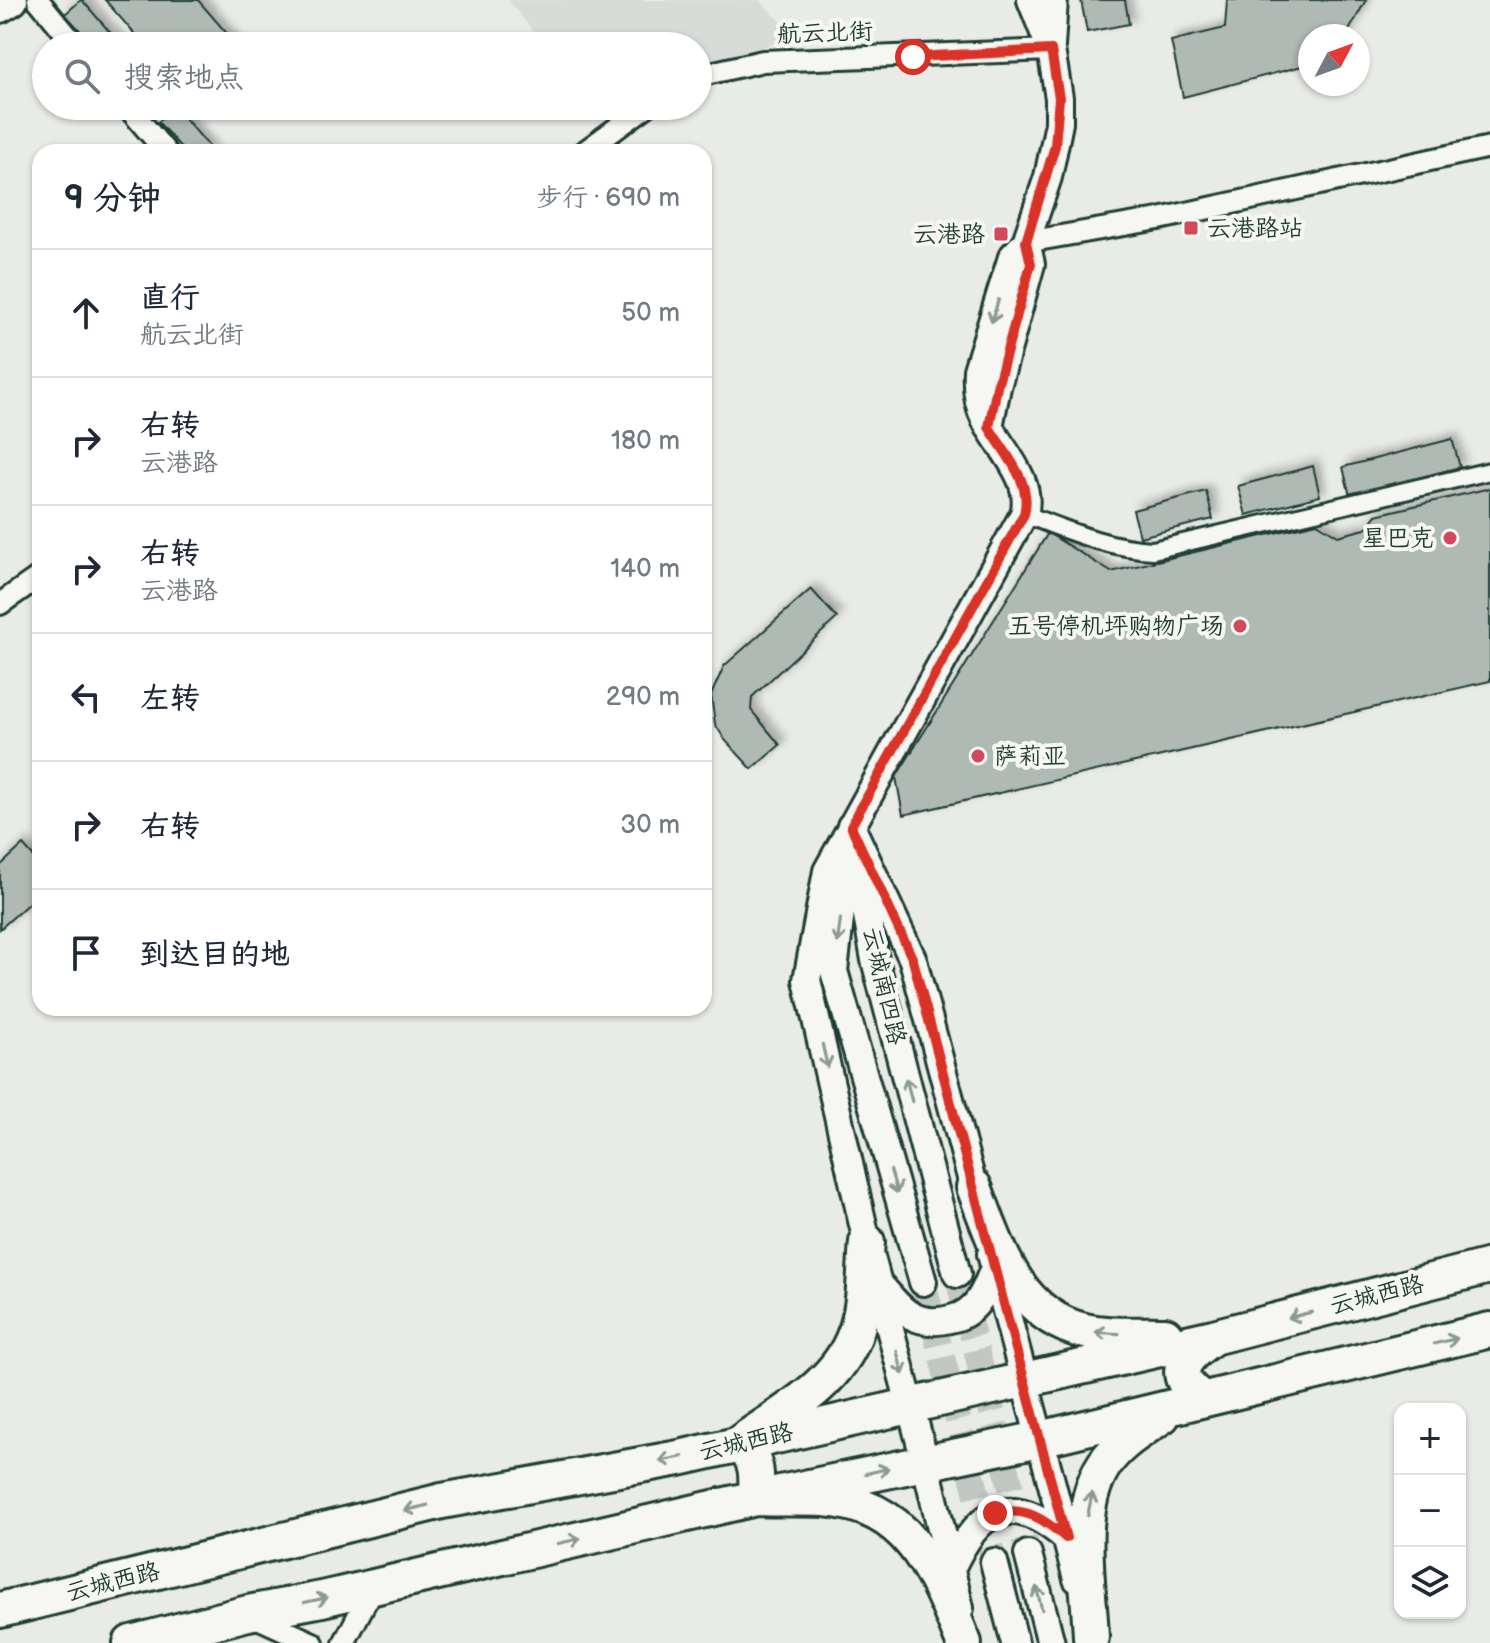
<!DOCTYPE html>
<html lang="zh">
<head>
<meta charset="utf-8">
<style>
  :root { --surface:#fff; --page:#f6f6f7; --text:#1f2937; --muted:#747a83; --line:#e0e1e3 }
  body { margin:0; font-family:"Balsamiq Sans","LXGW WenKai TC",sans-serif; background:var(--page); color:var(--text) }
  .controls { position:absolute; right:24px; bottom:24px; display:grid; overflow:hidden; border-radius:16px; box-shadow:0 2px 6px #0004 }
  .controls button { width:72px; height:72px; display:grid; place-items:center; padding:0; border:0; border-bottom:2px solid var(--line); background:var(--surface); color:var(--text); font:40px sans-serif }
  .compass { position:absolute; left:1298px; top:24px; width:72px; height:72px; border-radius:50%; background:var(--surface); box-shadow:0 2px 6px #0004; rotate:49deg }
  .stop { position:absolute; width:24px; height:24px; margin:-18px; border:6px solid #d93025; border-radius:50%; background:#fff }
  .stop.end { background:#d93025; border-color:#fff; box-shadow:0 2px 8px #0008 }
  .list { margin:0; padding:0; list-style:none }
  h2 { display:flex; justify-content:space-between; align-items:center; height:104px; margin:0; padding:0 32px; font-size:34px }
  h2 small { font-size:26px; font-weight:400; color:var(--muted) }
  .list li { display:grid; grid-template-columns:52px 1fr auto; gap:24px; align-items:center; box-sizing:border-box; height:128px; padding:0 32px; border-top:2px solid var(--line) }
  .list b { display:block; font-size:30px; white-space:nowrap }
  .list p { margin:0; font-size:26px; white-space:nowrap; color:var(--muted) }
  .list em { font-size:26px; font-style:normal; color:var(--muted) }
  .icon { flex:none; width:44px; height:44px; fill:none; stroke:currentColor; stroke-width:2; stroke-linecap:round; stroke-linejoin:round }
  .map { position:relative; flex:none; width:1490px; height:1643px; overflow:hidden }
  .search { position:absolute; background:var(--surface); box-shadow:0 2px 6px #0004; left:32px; top:32px; width:680px; height:88px; display:flex; align-items:center; gap:20px; box-sizing:border-box; padding:0 28px; border-radius:44px; color:var(--muted); font-size:30px }
  .panel { position:absolute; background:var(--surface); box-shadow:0 2px 6px #0004; left:32px; top:144px; width:680px; height:872px; border-radius:24px }
  .map>svg:first-child { display:block }
</style>
</head>
<body>
<div class="map">
<svg width="1490" height="1643" viewBox="0 0 1490 1643">
  <defs>
    <filter id="shadow"><feDropShadow dx="5.5" dy="-5.5" stdDeviation="4" flood-color="#0004"/></filter>
  </defs>
  <rect width="100%" height="100%" fill="#e9ebe7"/>
  <filter id="ink" filterUnits="userSpaceOnUse"><feTurbulence type="fractalNoise" baseFrequency=".0125" numOctaves="2"/><feDisplacementMap in="SourceGraphic" scale="16" xChannelSelector="R" yChannelSelector="G"/><feConvolveMatrix kernelMatrix="1 2 1 2 8 2 1 2 1" color-interpolation-filters="sRGB"/></filter>
  <g filter="url(#ink)">
    <path fill="#d8dcd8" d="M508,0H759L795,35L698,72V46H545Z"/>
    <path fill="#b0bab5" stroke="#1f3d34" stroke-width="2" filter="url(#shadow)" d="M81,0H82L122,46H94L65,14Z
      M105,0H198L236,44L234,46H145Z
      M1081,0H1125L1129,24L1087,32Z
      M1227,0H1366L1346,36H1310V64L1183,97L1171,41L1225,28Z
      M175,107L214,152H185L158,122Z
      M1452,439L1460,467L1350,496L1343,467Z
      M1313,466L1320,496L1246,515L1238,486Z
      M1490,488V681L903,815L896,777L1048,533L1111,572L1317,523L1338,536L1365,529L1376,515Z
      M1206,491L1213,519L1140,537L1133,510Z
      M811,589L837,618L752,697L751,710L780,745L752,769L725,740L715,724L711,695L724,666Z
      M23,845L40,864V893L0,929V866Z"/>
    <g fill="none" stroke-linecap="round" stroke-linejoin="round">
      <path stroke="#c1c8c3" stroke-width="26" stroke-dasharray="26 13" stroke-linecap="butt" d="M957,1274L1028,1554
        M923,1282L994,1562"/>
      <defs>
        <path id="pedestrian" d="M1024,514C1067,530 1107,548 1153,550L1490,471"/>
        <path id="minor" d="M38,0L76,46
          M698,78L706,74L763,61L1051,50
          M127,106L166,152
          M584,152L647,106
          M1026,242L1159,219L1490,147
          M0,604L40,576
          M251,1615L313,1643
          M344,1643L366,1601L380,1586"/>
        <path id="tertiary" d="M1051,46L1054,0
          M989,427L997,387L1031,264L1026,242
          M851,826L913,960L978,1204
          M849,841L834,971L923,1282
          M858,865L875,960L957,1274
          M991,1254L1077,1579
          M880,1285C902,1311 916,1329 954,1318C963,1316 973,1309 979,1300C986,1290 990,1277 995,1266
          M1028,1554L1051,1643
          M994,1562L1015,1643
          M951,1569C979,1507 1011,1491 1066,1538
          M960,1608L925,1461L867,1242L807,980L827,871L1024,514C1034,479 999,448 985,419C977,403 976,387 977,370L1012,257L1026,242L1048,177L1059,123V98L1051,50L1031,0"/>
        <path id="secondary" d="M0,7L12,0"/>
        <path id="primary" d="M974,1187C996,1244 1016,1316 1085,1331C1110,1337 1139,1334 1165,1335
          M867,1242C864,1272 866,1306 855,1334C837,1385 782,1413 741,1442C758,1463 757,1472 756,1498C778,1499 801,1498 824,1499C911,1505 935,1573 964,1643
          M1203,1399C1166,1374 1184,1357 1213,1337
          M0,1610L442,1501L679,1458L1024,1380L1213,1337L1490,1266
          M1091,1637C1089,1582 1072,1504 1109,1458C1124,1440 1143,1429 1162,1416
          M131,1643L248,1613L322,1599L756,1498L1040,1439L1490,1330"/>
      </defs>
      <use href="#pedestrian" stroke="#1f3d34" stroke-width="22"/>
      <use href="#minor" stroke="#1f3d34" stroke-width="26"/>
      <use href="#tertiary" stroke="#1f3d34" stroke-width="32"/>
      <use href="#secondary" stroke="#1f3d34" stroke-width="36"/>
      <use href="#primary" stroke="#1f3d34" stroke-width="40"/>
      <use href="#pedestrian" stroke="#f6f6f2" stroke-width="16"/>
      <use href="#minor" stroke="#f6f6f2" stroke-width="20"/>
      <use href="#tertiary" stroke="#f6f6f2" stroke-width="26"/>
      <use href="#secondary" stroke="#f6f6f2" stroke-width="30"/>
      <use href="#primary" stroke="#f6f6f2" stroke-width="34"/>
    </g>
    <defs><path id="oneway-shaft" d="M-6 0H5M1.5-3L5.5 0L1.5 3" fill="none" stroke-width="1.6" stroke-linecap="round" stroke-linejoin="round" transform="scale(2)"/></defs>
    <g stroke="#8a9a93">
      <use href="#oneway-shaft" transform="translate(995 311) rotate(107)"/>
      <use href="#oneway-shaft" transform="translate(839 931) rotate(97)"/>
      <use href="#oneway-shaft" transform="translate(825 1056) rotate(77)"/>
      <use href="#oneway-shaft" transform="translate(909 1090) rotate(-104)"/>
      <use href="#oneway-shaft" transform="translate(894 1182) rotate(74)"/>
      <use href="#oneway-shaft" transform="translate(1300 1315) rotate(166)"/>
      <use href="#oneway-shaft" transform="translate(1107 1333) rotate(-177)"/>
      <use href="#oneway-shaft" transform="translate(1446 1341) rotate(-13)"/>
      <use href="#oneway-shaft" transform="translate(900 1363) rotate(75)"/>
      <use href="#oneway-shaft" transform="translate(671 1459) rotate(169)"/>
      <use href="#oneway-shaft" transform="translate(877 1471) rotate(-13)"/>
      <use href="#oneway-shaft" transform="translate(1090 1504) rotate(-79)"/>
      <use href="#oneway-shaft" transform="translate(416 1508) rotate(166)"/>
      <use href="#oneway-shaft" transform="translate(569 1541) rotate(-13)"/>
      <use href="#oneway-shaft" transform="translate(1039 1598) rotate(-104)"/>
      <use href="#oneway-shaft" transform="translate(316 1600) rotate(-12)"/>
    </g>
  </g>
  <g fill="none" stroke-linecap="round" stroke-linejoin="round" filter="url(#ink)">
    <path stroke="#d93025" stroke-width="10" d="M913,57L1051,50L1059,98L1055,146L1026,242L1031,264L997,387L989,427C1004,453 1033,482 1024,514L851,826L913,960L1066,1538C1044,1519 1025,1506 995,1513"/>
  </g>
  <g fill="#d1495b" stroke="#f6f6f2" stroke-width="3">
    <rect x="1183" y="220" width="16" height="16" rx="4"/>
    <rect x="993" y="226" width="16" height="16" rx="4"/>
    <circle cx="1450" cy="538" r="8"/>
    <circle cx="1240" cy="626" r="8"/>
    <circle cx="978" cy="756" r="8"/>
  </g>
  <g text-anchor="middle" dominant-baseline="central" stroke-width="8" stroke-linejoin="round" paint-order="stroke">
    <g font-size="24" fill="#1f3d34" stroke="#f6f6f2">
      <text transform="translate(825 33) rotate(-2)">航云北街</text>
      <text transform="translate(884 986) rotate(77)">云城南四路</text>
      <text transform="translate(1377 1295) rotate(-14)">云城西路</text>
      <text transform="translate(746 1442) rotate(-13)">云城西路</text>
      <text transform="translate(113 1582) rotate(-14)">云城西路</text>
    </g>
    <g font-size="24" fill="#1f3d34" stroke="#f6f6f2" text-anchor="end">
      <text x="1207" y="228" text-anchor="start">云港路站</text>
      <text x="985" y="234">云港路</text>
      <text x="1434" y="538">星巴克</text>
      <text x="1224" y="626">五号停机坪购物广场</text>
      <text x="994" y="756" text-anchor="start">萨莉亚</text>
    </g>
  </g>
</svg>
<div class="controls">
<button>+</button>
<button>−</button>
<button><svg class="icon" aria-label="layers" viewBox="0 0 24 24"><path d="M12 4l9 5-9 5-9-5zM3 14l9 5 9-5"/></svg></button>
</div>
<svg class="compass" viewBox="-18 -18 36 36"><path d="M0-13l5 13h-10z" fill="#e53935"/><path d="M0 13l5-13h-10z" fill="#747a83"/></svg>
<div class="stop" style="left:913px;top:57px"></div>
<div class="stop end" style="left:995px;top:1513px"></div>
<div class="search"><svg class="icon" aria-label="search" viewBox="0 0 24 24"><circle cx="10" cy="10" r="6"/><path d="M15 15l6 6"/></svg>搜索地点</div>
<section class="panel">
<h2>9 分钟<small>步行 · 690 m</small></h2>
<ul class="list">
<li><svg class="icon" aria-label="ahead" viewBox="0 0 24 24"><path d="M12 20V5M6 11l6-6 6 6"/></svg><div><b>直行</b><p>航云北街</p></div><em>50 m</em></li>
<li><svg class="icon" aria-label="right" viewBox="0 0 24 24"><path d="M7 20v-9h11M14 6l5 5-5 5"/></svg><div><b>右转</b><p>云港路</p></div><em>180 m</em></li>
<li><svg class="icon" aria-label="right" viewBox="0 0 24 24"><path d="M7 20v-9h11M14 6l5 5-5 5"/></svg><div><b>右转</b><p>云港路</p></div><em>140 m</em></li>
<li><svg class="icon" aria-label="left" viewBox="0 0 24 24"><path d="M17 20v-9H6M10 6l-5 5 5 5"/></svg><div><b>左转</b></div><em>290 m</em></li>
<li><svg class="icon" aria-label="right" viewBox="0 0 24 24"><path d="M7 20v-9h11M14 6l5 5-5 5"/></svg><div><b>右转</b></div><em>30 m</em></li>
<li><svg class="icon" aria-label="arrive" viewBox="0 0 24 24"><path d="M6 21V4h12l-3 4 3 4H6"/></svg><div><b>到达目的地</b></div></li>
</ul>
</section>
</div>
</body>
</html>
